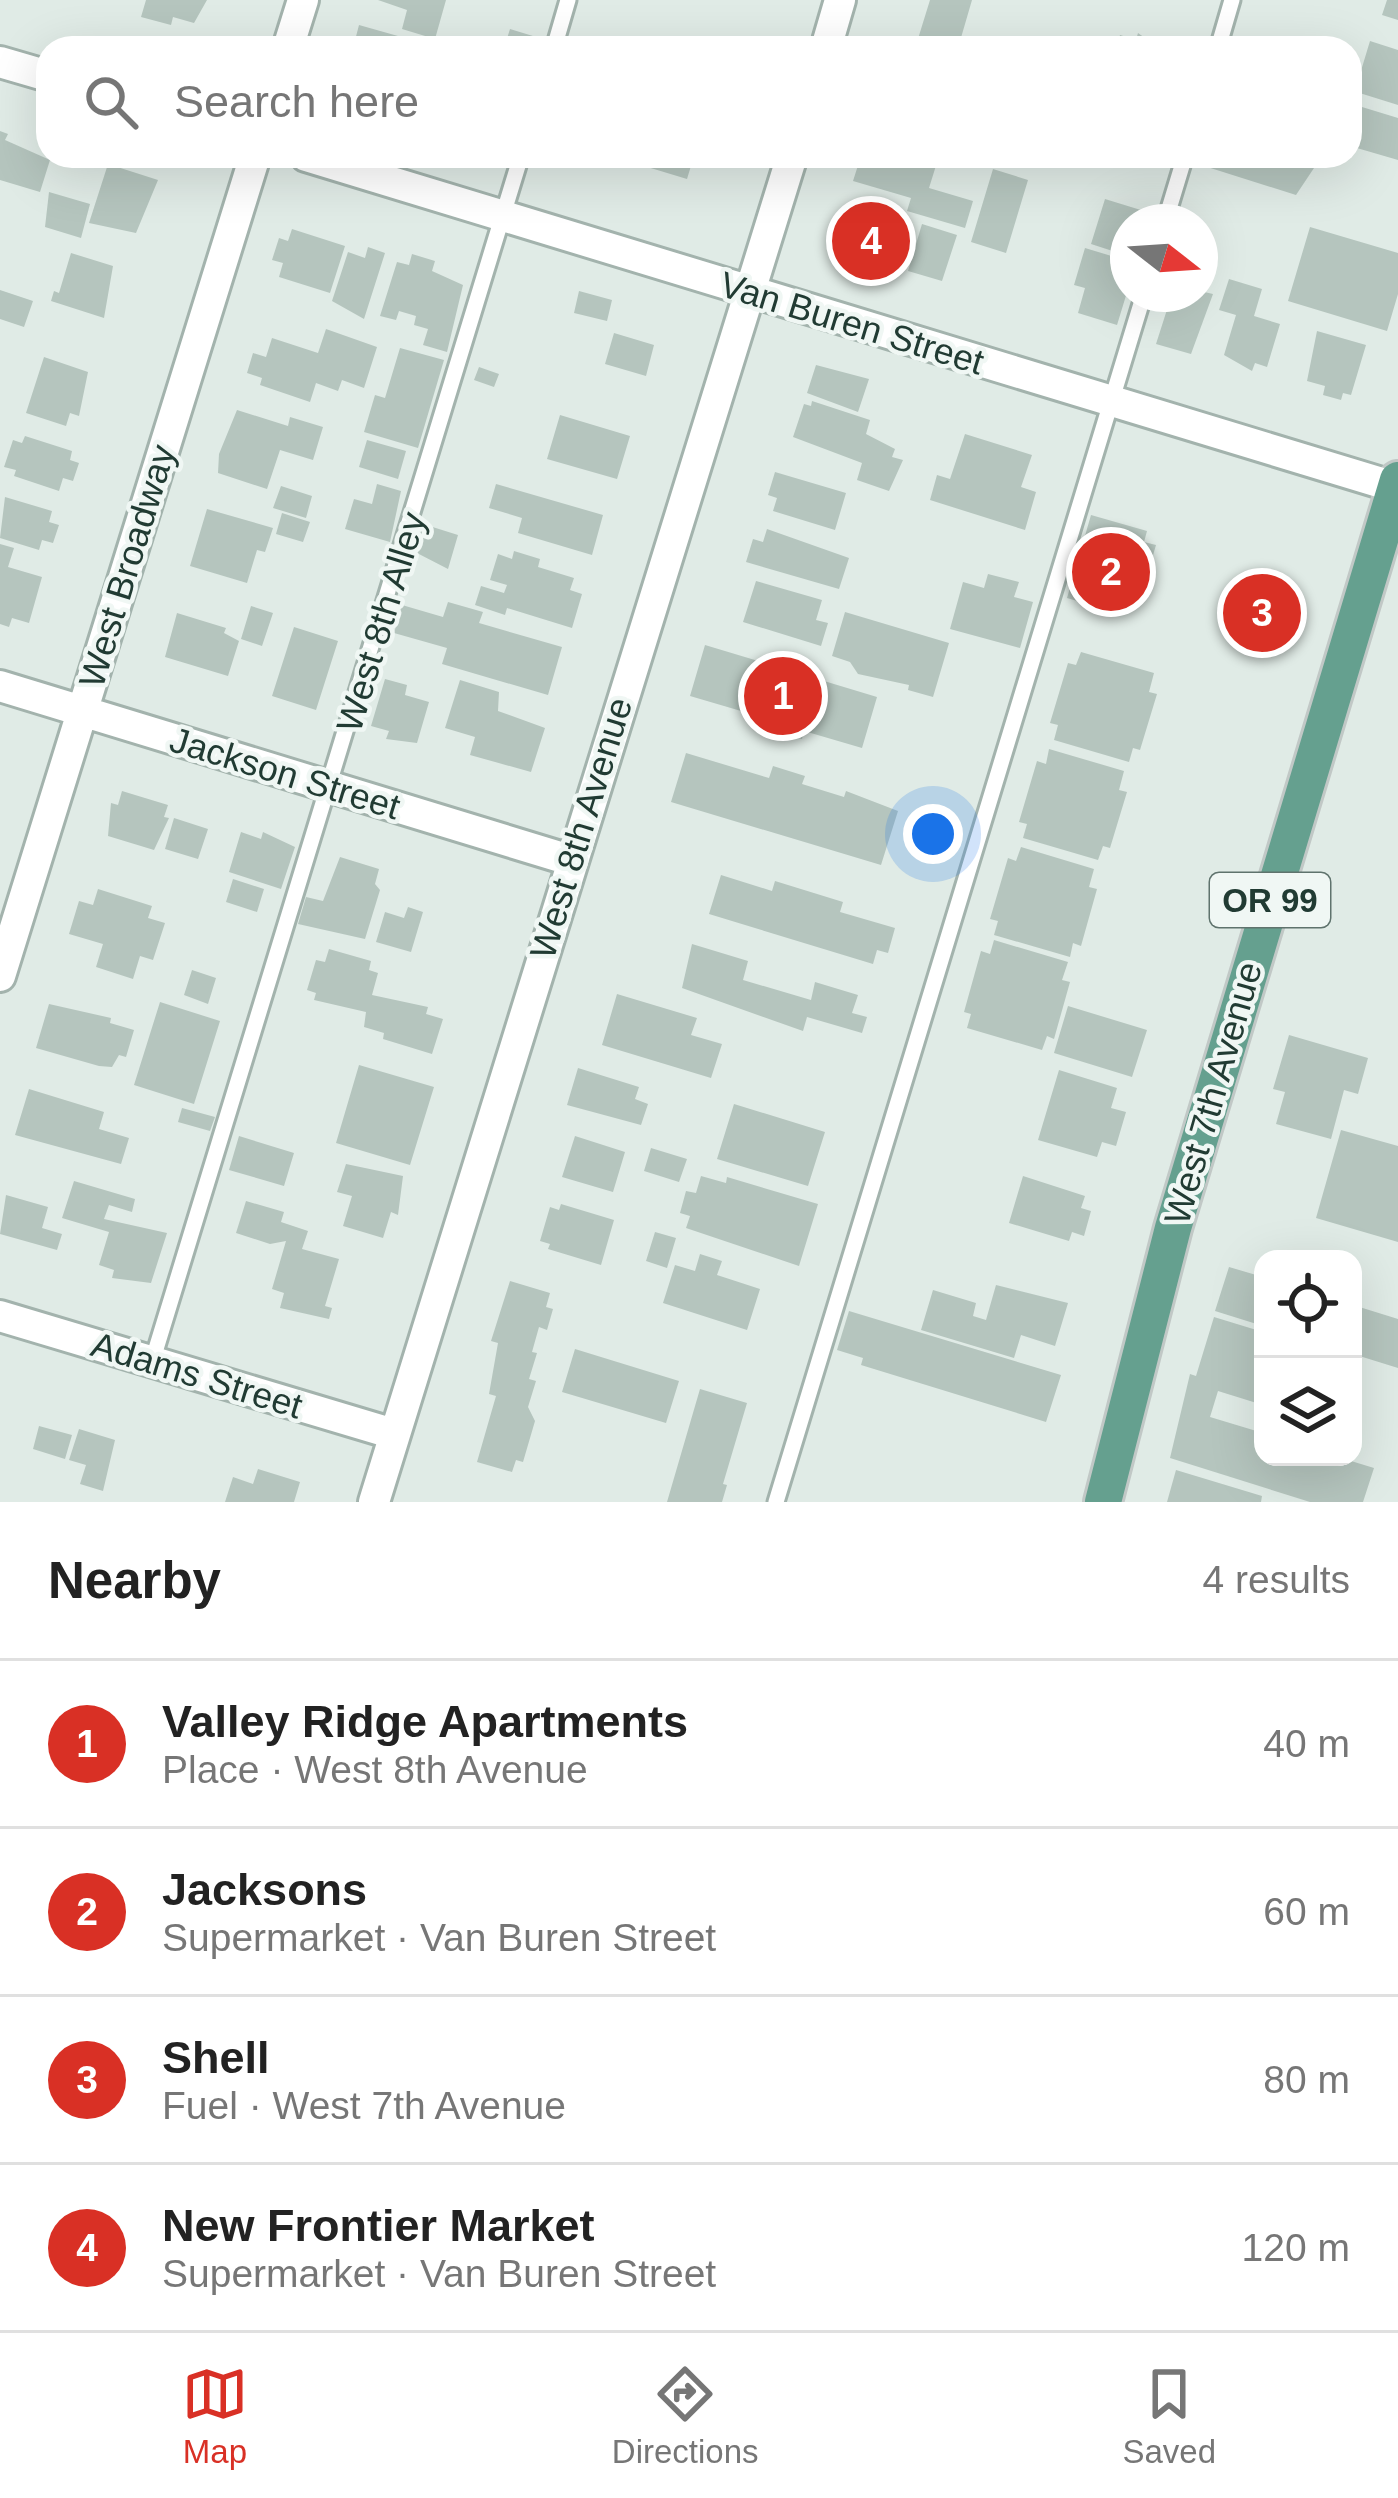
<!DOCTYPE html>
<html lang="en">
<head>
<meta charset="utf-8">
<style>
  :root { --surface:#fff; --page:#f2f2f2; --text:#222; --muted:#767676; --line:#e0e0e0; --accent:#d93025 }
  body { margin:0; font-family:Arial,sans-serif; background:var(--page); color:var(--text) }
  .controls { position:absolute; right:36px; bottom:36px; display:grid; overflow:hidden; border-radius:24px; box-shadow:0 12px 48px #0002 }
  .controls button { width:108px; height:108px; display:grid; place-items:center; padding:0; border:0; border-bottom:3px solid var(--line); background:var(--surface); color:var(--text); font:60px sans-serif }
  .compass { position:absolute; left:1110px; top:204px; width:108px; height:108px; border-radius:50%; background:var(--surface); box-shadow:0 12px 48px #0002; rotate:107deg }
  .you { position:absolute; left:933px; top:834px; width:42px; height:42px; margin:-30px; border:9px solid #fff; border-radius:50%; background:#1a73e8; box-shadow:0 0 0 18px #1a73e833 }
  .badge { display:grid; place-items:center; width:78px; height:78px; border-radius:50%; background:var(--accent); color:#fff; font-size:39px; font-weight:700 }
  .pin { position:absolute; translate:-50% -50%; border:6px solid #fff; box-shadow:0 3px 12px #0006 }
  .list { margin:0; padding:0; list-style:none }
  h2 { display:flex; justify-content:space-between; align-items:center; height:156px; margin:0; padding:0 48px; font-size:51px }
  h2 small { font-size:39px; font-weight:400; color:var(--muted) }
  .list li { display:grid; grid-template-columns:78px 1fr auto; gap:36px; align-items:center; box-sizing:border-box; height:168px; padding:0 48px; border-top:3px solid var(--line) }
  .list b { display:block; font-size:45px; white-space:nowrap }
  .list p { margin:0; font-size:39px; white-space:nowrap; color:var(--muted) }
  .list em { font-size:39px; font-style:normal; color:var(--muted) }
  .icon { flex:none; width:66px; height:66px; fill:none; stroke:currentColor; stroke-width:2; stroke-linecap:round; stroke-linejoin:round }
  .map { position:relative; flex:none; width:1398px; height:1502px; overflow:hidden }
  .search { position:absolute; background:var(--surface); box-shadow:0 12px 48px #0002; left:36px; right:36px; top:36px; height:132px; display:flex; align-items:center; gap:30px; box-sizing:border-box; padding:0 42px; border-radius:36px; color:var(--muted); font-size:45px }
  .sheet { height:828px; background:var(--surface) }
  nav { display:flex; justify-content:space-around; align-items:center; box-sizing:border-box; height:168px; border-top:3px solid var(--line); background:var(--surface); font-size:33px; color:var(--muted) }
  nav a { display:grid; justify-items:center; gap:6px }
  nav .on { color:var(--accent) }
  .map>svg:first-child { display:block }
</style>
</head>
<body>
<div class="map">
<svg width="1398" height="1502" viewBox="0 0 1398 1502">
  <rect width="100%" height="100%" fill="#e0ebe6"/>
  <path fill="#b5c5be" d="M146,0H207L194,23L173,17L171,25L141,17Z
    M378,0H446L435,39L402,29L407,10Z
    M930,0H972L958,48L917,42Z
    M1387,0H1398V20L1382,15Z
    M359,25L405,38L402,48H353Z
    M510,29L546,40L543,48H504Z
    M1138,33L1159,48H1116L1120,35L1136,40Z
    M1370,41L1398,50V105L1350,90V71L1360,74Z
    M1362,107L1398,118V160L1350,146V130L1355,131Z
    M0,131L8,134L5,140L50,160L40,192L0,180Z
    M611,156H694L687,179Z
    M861,156H939L929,188L973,201L965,228L907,211L911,198L853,181Z
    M1204,156H1322L1296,195L1201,165Z
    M108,164L158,180L136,233L89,223Z
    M993,169L1028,180L1006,253L971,242Z
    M49,192L90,204L81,238L45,227Z
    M1105,199L1144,211L1141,222H1128V256L1091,244Z
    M856,205L903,219L885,277L838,263Z
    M922,224L957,235L942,281L908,271Z
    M1310,227L1398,253V294L1387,331L1288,301Z
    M292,229L345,246L330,293L279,277L283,263L272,260L279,238L288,241Z
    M368,247L385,253L364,319L332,301L348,252L365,258Z
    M1085,248L1128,261V289L1117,325L1078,313L1085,288L1074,285Z
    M71,253L113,266L104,318L51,301L54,291L59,293Z
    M412,254L435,261L432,271L463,285L447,352L423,345L428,329L414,325L416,316L399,311L396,320L380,316L397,262L409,265Z
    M1229,279L1262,289L1254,316L1280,324L1267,367L1255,363L1252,371L1224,355L1236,315L1219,310Z
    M0,290L33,301L24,327L0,319Z
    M579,291L612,300L607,321L574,313Z
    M1200,291L1213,294L1191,354L1156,344L1172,294Z
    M326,329L377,347L364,388L342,380L338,391L316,383L310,402L260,385L262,378L247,373L253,353L266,357L272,338L318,353Z
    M1317,331L1366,345L1351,395L1343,393L1341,400L1323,395L1325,386L1307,381Z
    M614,333L654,345L646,376L605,364Z
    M400,348L444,360L418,448L364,432L375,395L385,398Z
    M44,357L88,372L79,416L70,413L66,426L26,413Z
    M816,365L869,379L858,412L807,393Z
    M479,367L499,374L494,387L474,380Z
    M812,401L870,420L866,434L895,449L892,457L903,460L889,491L857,480L862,463L793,437L804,404L811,406Z
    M237,410L288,426L290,417L323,427L313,460L280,450L267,489L218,473L219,454Z
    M560,415L630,436L617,479L547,459Z
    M965,434L1032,455L1021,487L1036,492L1025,530L930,500L937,475L950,479Z
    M25,436L72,451L70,460L79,463L73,481L63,478L59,491L14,476L16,470L4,467L13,440L22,443Z
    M367,440L406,451L398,479L359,467Z
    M775,472L846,493L835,530L773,511L777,498L768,495Z
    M377,484L401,491L390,542L345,529L354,499L372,504Z
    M496,484L603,515L592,555L518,533L522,518L489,508Z
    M281,486L312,496L306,518L273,508Z
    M5,497L52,511L49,522L59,525L53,543L42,540L39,550L0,538Z
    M207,509L273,528L265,552L257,550L247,583L190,566Z
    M282,513L310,522L303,542L276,534Z
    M1091,515L1147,531L1144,542L1156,545L1138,607L1108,598L1104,609L1067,598Z
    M423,524L458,535L448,569L415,552Z
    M767,529L849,558L839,589L746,562L753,539L763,542Z
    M0,544L14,548L8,567L42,577L29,623L12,618L9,627L0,624Z
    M514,551L540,559L538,567L574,578L570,590L582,594L572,628L507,608L505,615L475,605L481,586L504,593L507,585L490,580L498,554L512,559Z
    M988,574L1019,582L1014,597L1033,602L1020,648L950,629L963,582L984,588Z
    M756,581L822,600L816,620L828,623L821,646L743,622Z
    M448,602L483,612L479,623L562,647L548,695L442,664L447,648L394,633L402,605L443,617Z
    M251,606L273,613L262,646L241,639Z
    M845,612L949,643L933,697L908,690L909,685L858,674L850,662L832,656Z
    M177,613L226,628L224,633L239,641L228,676L165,657Z
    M294,627L338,641L316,710L272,696Z
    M705,645L877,697L862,748L804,731L802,739L775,732L778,722L690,696Z
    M1081,652L1154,673L1149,692L1157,694L1140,750L1133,748L1129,762L1054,740L1058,725L1050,723L1068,663L1076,665Z
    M385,679L407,685L405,695L429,702L417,743L386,739L389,731L371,726Z
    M460,680L499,692L498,711L545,728L531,772L470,755L475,737L445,728Z
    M1049,749L1124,771L1119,790L1127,792L1110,848L1103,846L1098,860L1023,838L1027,824L1019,822L1037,761L1046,764Z
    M686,753L769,778L773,766L805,776L802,784L844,797L846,791L898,811L881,865L671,802Z
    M122,791L168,805L164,817L169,818L154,850L108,836L111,803L118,805Z
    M174,818L208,829L198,859L165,849Z
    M241,832L261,839L263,832L295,847L281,889L229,872Z
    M1021,847L1094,869L1089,887L1097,889L1081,946L1073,943L1070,957L994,935L998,921L990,919L1008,858L1016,861Z
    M340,857L379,869L375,884L380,890L365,939L298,924L306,897L323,901Z
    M721,875L772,891L775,881L843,902L840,912L895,928L888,953L877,950L873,964L709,914Z
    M233,879L264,889L257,912L226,902Z
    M98,889L152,906L148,918L165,923L153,960L140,956L133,979L96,967L103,944L69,934L79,901L93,905Z
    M408,907L423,912L411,952L376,942L385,912L404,918Z
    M994,940L1068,962L1062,980L1070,982L1054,1039L1047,1036L1042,1050L967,1028L971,1014L964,1012L981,951L990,954Z
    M692,944L748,961L743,980L811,1000L815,982L858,995L852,1013L867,1017L862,1033L807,1017L803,1031L682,988Z
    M329,949L371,961L369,970L378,973L372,995L428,1007L426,1014L443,1019L432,1054L383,1039L384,1033L364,1027L366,1012L314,1000L316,993L307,990L316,960L325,962Z
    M192,970L216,978L208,1004L184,995Z
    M617,994L697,1018L691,1035L722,1044L711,1078L602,1045Z
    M160,1002L220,1021L194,1104L134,1085Z
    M49,1004L111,1018L110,1023L134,1030L126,1057L119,1055L112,1067L99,1066L36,1048Z
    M1068,1006L1147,1030L1132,1077L1054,1053Z
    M1289,1035L1368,1058L1358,1094L1344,1090L1331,1139L1276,1124L1285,1092L1273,1089Z
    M359,1065L434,1087L410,1165L336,1143Z
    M578,1068L639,1087L635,1099L648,1104L641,1125L567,1105Z
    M1059,1070L1117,1088L1111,1108L1126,1112L1116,1146L1102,1142L1097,1157L1038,1140Z
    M29,1089L104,1112L99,1129L129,1138L121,1164L15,1135Z
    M734,1104L825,1132L808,1186L717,1159Z
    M182,1108L215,1117L210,1131L178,1122Z
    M1341,1130L1398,1146V1242L1316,1218Z
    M239,1136L294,1153L284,1186L229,1170Z
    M575,1136L625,1152L613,1192L562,1177Z
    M651,1148L687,1159L679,1182L644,1171Z
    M346,1164L403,1176L398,1215L391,1212L383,1238L343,1226L352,1196L337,1192Z
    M701,1176L726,1183L727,1177L818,1204L799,1266L686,1228L690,1216L680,1213L686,1191L696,1193Z
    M1023,1176L1085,1196L1081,1208L1091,1211L1084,1236L1072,1232L1069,1241L1009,1223Z
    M74,1181L135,1199L132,1212L109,1205L104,1219L167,1233L151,1283L112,1278L114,1270L99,1265L109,1232L62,1218Z
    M6,1195L48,1207L42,1228L62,1234L57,1250L0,1234Z
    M246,1201L284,1212L281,1222L308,1231L302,1249L339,1259L325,1306L332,1308L329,1319L280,1308L284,1293L272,1289L286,1241L270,1244L236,1233Z
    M561,1204L614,1220L601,1265L548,1249L550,1244L540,1241L550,1207L559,1210Z
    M655,1232L676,1238L667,1268L646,1261Z
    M700,1254L722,1261L717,1275L760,1289L747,1330L663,1303L675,1265L695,1271Z
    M1229,1267L1263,1277V1326L1215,1311Z
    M510,1281L550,1293L546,1307L553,1309L547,1330L539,1327L532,1352L537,1353L529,1379L536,1381L528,1407L535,1421L523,1462L516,1460L512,1472L477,1462L496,1396L489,1394L498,1343L491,1341Z
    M996,1285L1068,1303L1055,1346L1021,1335L1014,1358L921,1330L933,1290L976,1303L973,1316L986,1320Z
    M1353,1305L1398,1319V1368L1353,1354Z
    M849,1311L1061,1375L1046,1422L861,1365L863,1358L837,1350Z
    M1214,1317L1263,1332V1405L1218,1391L1210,1417L1263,1433V1457H1338L1374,1468L1363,1502H1310L1170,1458L1190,1374L1196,1376Z
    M575,1349L679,1381L666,1423L562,1392Z
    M700,1389L747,1403L723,1484L727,1485L722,1502H667Z
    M39,1426L72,1435L65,1459L33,1449Z
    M79,1429L115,1440L103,1491L80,1484L86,1465L69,1460Z
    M258,1469L300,1482L294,1502H225L233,1477L253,1484Z
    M1176,1470L1262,1496L1261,1502H1167Z"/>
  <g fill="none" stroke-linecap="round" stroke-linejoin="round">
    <defs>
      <path id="service" d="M554,48L568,0
        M1218,48L1232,0
        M1165,222L1185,156
        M152,1362L521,156
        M776,1502L1144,294"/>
      <path id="minor" d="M288,48L303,0
        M826,48L840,0
        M0,62L48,76
        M306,156L1398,488
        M0,686L570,860
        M0,976L255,156
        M0,1316L394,1434
        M374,1502L792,156"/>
      <path id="primary" d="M1103,1502L1173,1228L1398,480"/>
    </defs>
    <use href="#service" stroke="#a3b3ad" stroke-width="21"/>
    <use href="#minor" stroke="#a3b3ad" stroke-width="36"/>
    <use href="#primary" stroke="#c1c8c6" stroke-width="42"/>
    <use href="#service" stroke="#fff" stroke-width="15"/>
    <use href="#minor" stroke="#fff" stroke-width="30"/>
    <use href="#primary" stroke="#65a08f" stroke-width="36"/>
  </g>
  <g text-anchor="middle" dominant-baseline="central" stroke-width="9" stroke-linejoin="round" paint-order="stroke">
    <rect fill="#f0f7f4" stroke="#5f736d" stroke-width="3" x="1210" y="873" width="120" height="54" rx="9"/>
    <g font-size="33" font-weight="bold" fill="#213b33">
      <text x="1270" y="900">OR 99</text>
    </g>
    <g font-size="36" fill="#213b33" stroke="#f0f7f4">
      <text transform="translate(852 323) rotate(17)">Van Buren Street</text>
      <text transform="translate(127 566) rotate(-73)">West Broadway</text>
      <text transform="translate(381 622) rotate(-73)">West 8th Alley</text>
      <text transform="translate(285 773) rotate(17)">Jackson Street</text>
      <text transform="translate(581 828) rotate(-73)">West 8th Avenue</text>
      <text transform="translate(1213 1093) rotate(-74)">West 7th Avenue</text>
      <text transform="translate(197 1375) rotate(17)">Adams Street</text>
    </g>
  </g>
</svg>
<div class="controls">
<button><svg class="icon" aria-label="locate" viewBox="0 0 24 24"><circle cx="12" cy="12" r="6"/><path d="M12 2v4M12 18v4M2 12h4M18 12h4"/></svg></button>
<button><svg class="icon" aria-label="layers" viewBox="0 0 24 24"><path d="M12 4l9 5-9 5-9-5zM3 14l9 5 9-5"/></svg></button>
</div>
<svg class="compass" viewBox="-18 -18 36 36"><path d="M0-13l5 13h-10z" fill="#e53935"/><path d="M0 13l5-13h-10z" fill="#767676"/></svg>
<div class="you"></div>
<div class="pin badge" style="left:783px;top:696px">1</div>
<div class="pin badge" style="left:1111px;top:572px">2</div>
<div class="pin badge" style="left:1262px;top:613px">3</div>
<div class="pin badge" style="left:871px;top:241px">4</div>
<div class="search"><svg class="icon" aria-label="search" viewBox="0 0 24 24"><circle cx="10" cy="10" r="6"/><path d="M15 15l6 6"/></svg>Search here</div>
</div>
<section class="sheet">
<h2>Nearby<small>4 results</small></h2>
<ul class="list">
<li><span class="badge">1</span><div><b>Valley Ridge Apartments</b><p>Place · West 8th Avenue</p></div><em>40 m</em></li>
<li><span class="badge">2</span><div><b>Jacksons</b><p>Supermarket · Van Buren Street</p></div><em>60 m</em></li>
<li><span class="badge">3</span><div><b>Shell</b><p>Fuel · West 7th Avenue</p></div><em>80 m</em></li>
<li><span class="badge">4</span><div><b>New Frontier Market</b><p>Supermarket · Van Buren Street</p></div><em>120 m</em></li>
</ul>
</section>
<nav>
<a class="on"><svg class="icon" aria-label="map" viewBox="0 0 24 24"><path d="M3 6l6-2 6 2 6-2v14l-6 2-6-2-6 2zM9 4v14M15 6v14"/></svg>Map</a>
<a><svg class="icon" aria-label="directions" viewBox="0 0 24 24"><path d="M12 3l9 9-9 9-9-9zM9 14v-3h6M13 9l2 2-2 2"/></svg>Directions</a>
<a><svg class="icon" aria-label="saved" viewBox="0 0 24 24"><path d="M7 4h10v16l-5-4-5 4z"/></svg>Saved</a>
</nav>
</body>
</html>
